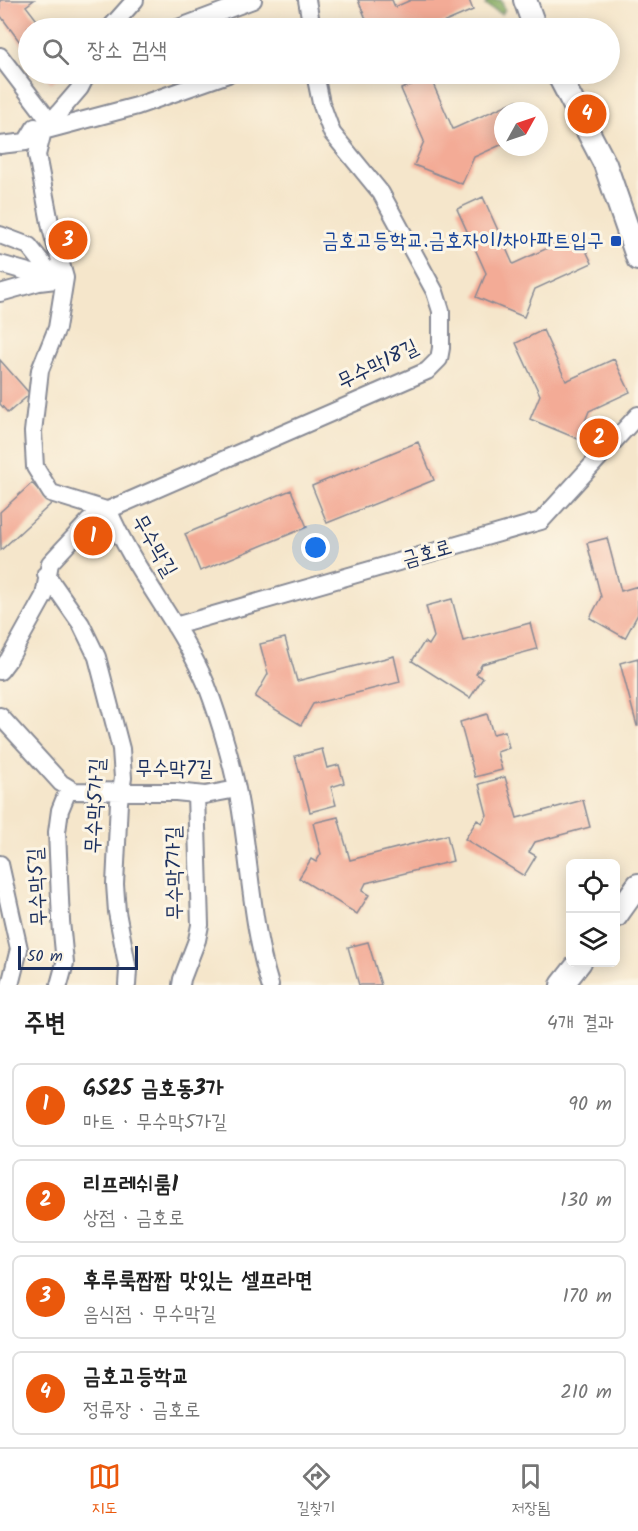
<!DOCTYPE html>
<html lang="ko">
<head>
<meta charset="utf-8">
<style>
  :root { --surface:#fff; --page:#f6f6f6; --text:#222; --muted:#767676; --line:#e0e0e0; --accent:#ea580c }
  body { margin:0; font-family:Kalam,"Poor Story",sans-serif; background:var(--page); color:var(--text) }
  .controls { position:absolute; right:18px; bottom:18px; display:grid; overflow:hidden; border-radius:9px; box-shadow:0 3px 15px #0003 }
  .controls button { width:54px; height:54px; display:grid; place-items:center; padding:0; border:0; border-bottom:2px solid var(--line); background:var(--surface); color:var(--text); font:30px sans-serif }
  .compass { position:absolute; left:494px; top:102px; width:54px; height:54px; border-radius:50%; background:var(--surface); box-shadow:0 3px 15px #0003; rotate:50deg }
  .scale { position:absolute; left:18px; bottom:15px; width:120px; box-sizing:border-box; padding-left:6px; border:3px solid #1b2f5e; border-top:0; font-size:16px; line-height:21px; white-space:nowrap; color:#1b2f5e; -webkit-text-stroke:4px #fcf5e5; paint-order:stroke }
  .you { position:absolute; left:316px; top:548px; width:21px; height:21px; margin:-15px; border:4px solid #fff; border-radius:50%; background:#1a73e8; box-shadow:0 0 0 9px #1a73e833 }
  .badge { display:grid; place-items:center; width:39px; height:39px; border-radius:50%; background:var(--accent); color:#fff; font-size:20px; font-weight:700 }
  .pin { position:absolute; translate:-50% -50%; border:3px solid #fff; box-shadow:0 2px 6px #0006 }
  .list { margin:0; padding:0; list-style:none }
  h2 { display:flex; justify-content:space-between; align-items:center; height:78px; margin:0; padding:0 24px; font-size:26px }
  h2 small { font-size:20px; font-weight:400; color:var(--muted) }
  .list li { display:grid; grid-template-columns:39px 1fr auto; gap:18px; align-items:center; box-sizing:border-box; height:84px; margin:0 12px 12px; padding:0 12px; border:2px solid var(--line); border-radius:9px }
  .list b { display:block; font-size:22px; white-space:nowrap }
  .list p { margin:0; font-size:20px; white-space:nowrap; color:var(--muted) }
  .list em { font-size:20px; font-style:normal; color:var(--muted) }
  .icon { flex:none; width:33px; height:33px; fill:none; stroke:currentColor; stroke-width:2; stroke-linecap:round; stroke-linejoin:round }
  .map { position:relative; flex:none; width:638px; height:985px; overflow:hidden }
  .search { position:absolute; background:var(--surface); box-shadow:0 3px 15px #0003; left:18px; right:18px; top:18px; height:66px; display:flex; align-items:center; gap:15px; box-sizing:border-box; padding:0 21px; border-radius:33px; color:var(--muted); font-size:22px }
  .sheet { height:462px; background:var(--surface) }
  nav { display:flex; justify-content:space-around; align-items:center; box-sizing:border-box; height:84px; border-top:2px solid var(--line); background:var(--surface); font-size:16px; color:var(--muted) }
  nav a { display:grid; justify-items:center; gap:3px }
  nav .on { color:var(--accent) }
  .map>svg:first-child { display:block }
</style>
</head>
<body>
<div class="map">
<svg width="638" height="985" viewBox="0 0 638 985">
  <rect width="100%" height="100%" fill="#fcf5e5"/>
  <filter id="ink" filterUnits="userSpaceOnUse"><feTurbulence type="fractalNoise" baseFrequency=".0167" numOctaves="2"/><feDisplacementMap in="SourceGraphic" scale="12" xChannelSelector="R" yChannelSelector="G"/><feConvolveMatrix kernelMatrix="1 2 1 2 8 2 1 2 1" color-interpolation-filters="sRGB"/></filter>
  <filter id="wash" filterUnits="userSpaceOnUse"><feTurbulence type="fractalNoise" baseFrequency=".008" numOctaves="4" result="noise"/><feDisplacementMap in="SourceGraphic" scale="24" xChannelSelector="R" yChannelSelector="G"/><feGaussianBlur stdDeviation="1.35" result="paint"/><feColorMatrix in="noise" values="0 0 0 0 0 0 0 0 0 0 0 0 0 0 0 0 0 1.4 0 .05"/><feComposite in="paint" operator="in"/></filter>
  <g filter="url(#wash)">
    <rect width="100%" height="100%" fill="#f5e6cb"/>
    <path fill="#84aa60" stroke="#506c5f" stroke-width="1.5" d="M488,0H501L505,9L502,14L485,5Z"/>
    <g id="blocks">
      <path fill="#f3ab96" d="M0,0H34L26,6L43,28H28V53L0,15Z
        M358,0H392L395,7L411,0H469L473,10L431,28H363L366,19Z
        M44,74H63L51,83Z
        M430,77L453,129L517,100L522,111H503V144L474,157L462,184L414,165L424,141L401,89Z
        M483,197L513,264L578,234L592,263L535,289L524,317L476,297L486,273L457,209Z
        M543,330L566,381L614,359L630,392L589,411L578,439L530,419L540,395L516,343Z
        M0,360L30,394L8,413L0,404Z
        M418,442L434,480L327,523L312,486Z
        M32,483L51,504L1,550L0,512Z
        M291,490L307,527L200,571L185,534Z
        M607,538L621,591L638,586V614L625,638L590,618L601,597L587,543Z
        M452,599L463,641L530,623L537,649L482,664L476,674L483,678L470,698L412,661L424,642L429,645L434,637L426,606Z
        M285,638L297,681L394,656L400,682L313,704L301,725L255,697L268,674L260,644Z
        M638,658V726H637L620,663Z
        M487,714L493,734L505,731L509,748L497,752L502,770L475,777L460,722Z
        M322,749L327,768L339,765L344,783L331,787L336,805L310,812L295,756Z
        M505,777L517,818L583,800L590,827L535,842L529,852L536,856L524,876L465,839L477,820L482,823L487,815L479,784Z
        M338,817L350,860L447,835L453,861L366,883L362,891L369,895L357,914L299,878L311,859L316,862L321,854L313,823Z
        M368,942L381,985H359L348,947Z"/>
    </g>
  </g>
  <g filter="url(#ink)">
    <use href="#blocks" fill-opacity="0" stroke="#888a94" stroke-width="1.5"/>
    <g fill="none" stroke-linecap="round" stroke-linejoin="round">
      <defs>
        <path id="street" d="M307,0L312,28
          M110,28L135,0
          M178,28L253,0
          M0,56L48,119L43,130
          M87,74L80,88L43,131L37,155L51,228L65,278L57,328L40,370L33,432L35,467L51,493L109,511C135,573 181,624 207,686C220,720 234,769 240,805C250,865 252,927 270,985
          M43,131L137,106L228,74
          M0,145L26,142L35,127L43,131
          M0,235L29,246L56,280
          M0,264L39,275L47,281
          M0,293L39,282L64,279
          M46,574L81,624L97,657L121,749L123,778L119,802L115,884L117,912L128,970L127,985
          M175,626L541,521L638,415
          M0,671L9,659L44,596L50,563L89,521L99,514L427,371L439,359L441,348V311L435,292L381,193L332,133L321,103L315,74
          M0,716L61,783L74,791L176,792L205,795L237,789
          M0,864L19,949L10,985
          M59,985L65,963L61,921L57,832L60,810L69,788
          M181,985L182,979L197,940L200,925L196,794"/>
        <path id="secondary" d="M525,0L535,28
          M558,74L605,164L638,259
          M616,916L638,885
          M562,985L580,962"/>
      </defs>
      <use href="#street" stroke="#888a94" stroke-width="20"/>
      <use href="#secondary" stroke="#888a94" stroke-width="26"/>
      <use href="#street" stroke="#fff" stroke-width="16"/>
      <use href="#secondary" stroke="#fff" stroke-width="22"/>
    </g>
  </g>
  <rect fill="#1a4fb4" stroke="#fcf5e5" stroke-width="2" x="610" y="235" width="12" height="12" rx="3"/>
  <g text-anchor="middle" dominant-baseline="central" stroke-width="6" stroke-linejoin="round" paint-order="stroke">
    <g font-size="21" fill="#164399" stroke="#fcf5e5" text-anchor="end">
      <text x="604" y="241">금호고등학교.금호자이1차아파트입구</text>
    </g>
    <g font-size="21" fill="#1b2f5e" stroke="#fcf5e5">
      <text transform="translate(378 365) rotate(-26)">무수막18길</text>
      <text transform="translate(154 546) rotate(60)">무수막길</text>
      <text transform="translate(427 554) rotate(-16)">금호로</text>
      <text x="174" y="769">무수막7길</text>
      <text transform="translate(96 806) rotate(-87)">무수막5가길</text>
      <text transform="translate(175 873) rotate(-91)">무수막7가길</text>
      <text transform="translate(38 887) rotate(-93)">무수막5길</text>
    </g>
  </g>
</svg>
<div class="controls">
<button><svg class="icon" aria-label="locate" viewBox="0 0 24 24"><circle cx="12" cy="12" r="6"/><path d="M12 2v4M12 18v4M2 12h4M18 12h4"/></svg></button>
<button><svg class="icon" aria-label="layers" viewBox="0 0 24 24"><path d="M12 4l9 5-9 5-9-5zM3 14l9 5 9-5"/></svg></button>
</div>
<svg class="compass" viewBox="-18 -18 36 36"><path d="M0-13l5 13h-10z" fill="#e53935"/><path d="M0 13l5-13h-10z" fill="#767676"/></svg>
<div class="scale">50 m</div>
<div class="you"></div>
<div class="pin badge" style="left:93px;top:536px">1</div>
<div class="pin badge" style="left:599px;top:438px">2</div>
<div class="pin badge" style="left:68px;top:240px">3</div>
<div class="pin badge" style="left:587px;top:114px">4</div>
<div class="search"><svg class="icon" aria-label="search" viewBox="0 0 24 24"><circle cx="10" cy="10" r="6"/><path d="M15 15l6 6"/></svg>장소 검색</div>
</div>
<section class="sheet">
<h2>주변<small>4개 결과</small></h2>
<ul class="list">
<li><span class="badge">1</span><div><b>GS25 금호동3가</b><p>마트 · 무수막5가길</p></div><em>90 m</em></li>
<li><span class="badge">2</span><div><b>리프레쉬룸1</b><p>상점 · 금호로</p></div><em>130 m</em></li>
<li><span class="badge">3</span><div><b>후루룩짭짭 맛있는 셀프라면</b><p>음식점 · 무수막길</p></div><em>170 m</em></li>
<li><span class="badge">4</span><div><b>금호고등학교</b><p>정류장 · 금호로</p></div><em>210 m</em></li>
</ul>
</section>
<nav>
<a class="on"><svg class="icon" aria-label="map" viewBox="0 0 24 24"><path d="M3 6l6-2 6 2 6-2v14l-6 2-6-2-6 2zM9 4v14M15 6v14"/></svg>지도</a>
<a><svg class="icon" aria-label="directions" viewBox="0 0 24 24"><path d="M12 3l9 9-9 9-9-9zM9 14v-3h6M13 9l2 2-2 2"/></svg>길찾기</a>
<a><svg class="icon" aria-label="saved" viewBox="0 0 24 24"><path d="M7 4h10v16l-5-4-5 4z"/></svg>저장됨</a>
</nav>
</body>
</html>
